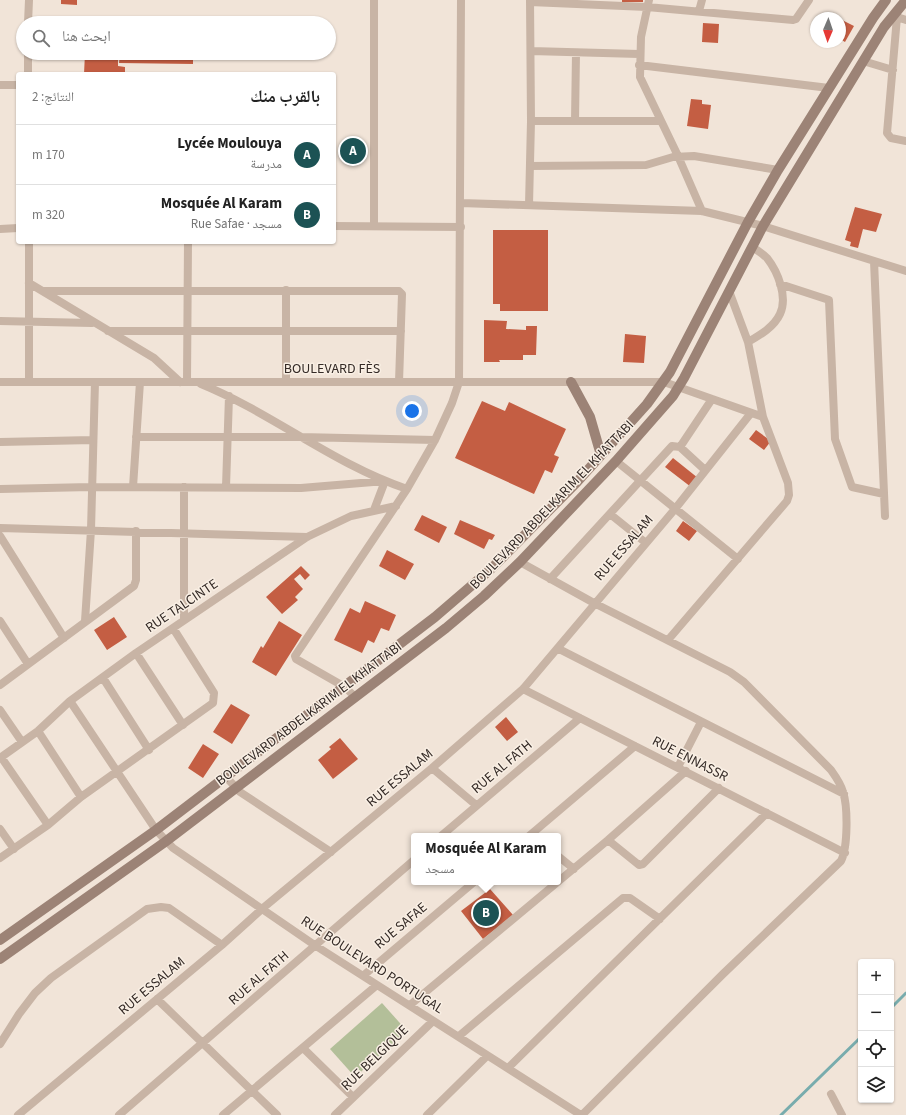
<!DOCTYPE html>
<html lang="ar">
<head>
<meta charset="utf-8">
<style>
  :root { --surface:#fff; --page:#f6f6f6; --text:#222; --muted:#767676; --line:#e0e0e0; --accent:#1c5254 }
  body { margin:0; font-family:"Source Sans 3","Noto Naskh Arabic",sans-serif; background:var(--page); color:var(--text); direction:rtl }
  .controls { position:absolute; right:12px; bottom:12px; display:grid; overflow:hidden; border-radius:4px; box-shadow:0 1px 3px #0004 }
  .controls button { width:36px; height:36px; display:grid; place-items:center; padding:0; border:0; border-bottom:1px solid var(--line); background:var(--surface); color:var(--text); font:20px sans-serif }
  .compass { position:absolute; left:810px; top:12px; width:36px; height:36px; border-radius:50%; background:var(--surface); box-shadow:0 1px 3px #0004; rotate:182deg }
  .you { position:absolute; left:412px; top:411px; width:14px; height:14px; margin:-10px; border:3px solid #fff; border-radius:50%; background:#1a73e8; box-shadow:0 0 0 6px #1a73e833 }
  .badge { display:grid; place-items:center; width:26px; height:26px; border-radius:50%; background:var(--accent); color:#fff; font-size:13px; font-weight:700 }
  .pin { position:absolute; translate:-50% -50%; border:2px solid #fff; box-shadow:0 1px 4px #0006 }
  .popup { position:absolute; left:411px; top:833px; width:150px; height:52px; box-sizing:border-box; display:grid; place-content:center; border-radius:4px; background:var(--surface); filter:drop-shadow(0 1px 3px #0005); font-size:13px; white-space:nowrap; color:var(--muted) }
  .popup b { font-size:15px; color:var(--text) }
  .popup::after { content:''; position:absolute; left:50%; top:100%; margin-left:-8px; border:8px solid transparent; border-top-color:var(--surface) }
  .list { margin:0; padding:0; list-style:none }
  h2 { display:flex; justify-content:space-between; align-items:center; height:52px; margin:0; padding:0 16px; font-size:17px }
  h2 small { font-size:13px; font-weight:400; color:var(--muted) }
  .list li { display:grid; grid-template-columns:26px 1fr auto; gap:12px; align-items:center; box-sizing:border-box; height:60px; padding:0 16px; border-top:1px solid var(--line) }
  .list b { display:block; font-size:15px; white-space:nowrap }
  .list p { margin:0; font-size:13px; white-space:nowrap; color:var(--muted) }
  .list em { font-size:13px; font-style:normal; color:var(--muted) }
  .icon { flex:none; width:22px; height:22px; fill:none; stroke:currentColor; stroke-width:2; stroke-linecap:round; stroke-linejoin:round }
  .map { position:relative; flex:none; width:906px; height:1115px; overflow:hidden; direction:ltr }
  .search { position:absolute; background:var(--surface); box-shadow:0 1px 3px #0004; left:16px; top:16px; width:320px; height:44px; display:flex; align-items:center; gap:10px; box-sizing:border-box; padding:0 14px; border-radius:22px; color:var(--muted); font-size:15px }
  .panel { position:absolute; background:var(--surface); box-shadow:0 1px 3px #0004; left:16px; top:72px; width:320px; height:172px; border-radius:4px; direction:rtl }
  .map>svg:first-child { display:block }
</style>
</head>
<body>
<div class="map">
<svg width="906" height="1115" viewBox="0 0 906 1115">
  <rect width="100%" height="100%" fill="#f1e4d8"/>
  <path fill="#b3bf99" d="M382,1003L407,1031L355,1077L330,1049Z"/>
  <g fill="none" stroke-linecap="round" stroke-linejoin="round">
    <path stroke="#78acad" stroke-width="3" d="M891,1008L906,993
      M781,1115L861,1037"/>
  </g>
  <path fill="#c45e43" d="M61,0H77V5L61,4Z
    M622,0H643V2H622Z
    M840,19L854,26L845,42L840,39Z
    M703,23L719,24L718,43L702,42Z
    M85,53H118V66L125,67V74H84Z
    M120,53H193V64L119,63Z
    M691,99L702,100V104L711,105L708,129L687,126Z
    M855,207L882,214L876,232L863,229L858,248L850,246L851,242L845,240Z
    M493,230H548V311H500V304H493Z
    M484,320L507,321L506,329L526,330V326H537L536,355H523V360H499L500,362H484Z
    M625,334L646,336L644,363L623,362Z
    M482,401L505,411L509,402L566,429L554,455L559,457L552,473L545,470L534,494L455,458Z
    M756,430L771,441L764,450L749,439Z
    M673,458L698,478L691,487L665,467Z
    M422,515L447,527L439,543L414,530Z
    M460,520L495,535L492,540L489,539L484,549L454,534Z
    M683,521L697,531L689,541L676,531Z
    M387,550L414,564L405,580L379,566Z
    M301,566L310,575L305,580L300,574L294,579L303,589L295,597L298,600L282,614L266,597Z
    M365,601L396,615L389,631L381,628L374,643L368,640L362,653L334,640L350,608L360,613Z
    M114,617L127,637L107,650L94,630Z
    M279,621L302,635L276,676L252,662L261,646L263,648Z
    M231,704L250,715L232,744L213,732Z
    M506,717L518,732L507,741L495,727Z
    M340,738L358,759L333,779L318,760L331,749L329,747Z
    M203,744L219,754L203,778L188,768Z
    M490,889L513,915L483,939L461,911Z"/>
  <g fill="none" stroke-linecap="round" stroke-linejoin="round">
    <path stroke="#c8b4a5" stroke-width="8" d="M374,0V226
      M649,0L641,37L640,77L678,156L702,211
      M530,2L647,7L793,20L796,19L809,0
      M699,11L702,0
      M894,16L906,20
      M897,17L887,133L891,138L906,141
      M28,23L29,0
      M531,51L639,54
      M863,61L893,70
      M639,65L829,88
      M28,74V53
      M0,85H18
      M531,121H660
      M575,121L576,53
      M530,166L646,165L673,157L694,156L778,170
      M461,203L702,211L763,226L906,271
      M529,205L531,121L530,0
      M334,226L461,227
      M0,229L18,228
      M874,261L885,516
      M29,283L154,358L180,382
      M780,284L829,300L835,439L852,487L884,494
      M44,291H399L402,294L399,382
      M729,291L748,342L763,417
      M0,321L92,323
      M108,331H401
      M748,342C760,335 774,327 780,314C788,297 778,272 767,258C763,254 757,250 752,247
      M0,382H664L763,417L788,483L789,495L787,501L668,640
      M29,382V242
      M187,382L188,242
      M286,382V290
      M201,384C272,413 333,464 407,489
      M136,437H300L435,440
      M0,442L93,440
      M680,447L712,399
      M616,461L738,559
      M133,487L140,382
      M226,487L229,396
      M0,489L91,487L301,488L385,481L374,510
      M610,514L646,543
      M0,528L307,537
      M0,536L64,638
      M520,562L594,603L730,672L744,682L831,770C836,777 841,784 843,792C848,807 848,847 841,861L723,974L582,1115
      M550,579L672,446L680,447L705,470
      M184,620V487
      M0,621L28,664
      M85,621L91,530L95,382
      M559,649L844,794
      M136,653L183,725
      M103,678L149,750
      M0,685L134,586L136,580V531
      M523,689L845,853
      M355,697L345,687L296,659L295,656L407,489L435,440L452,403L459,382L461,0
      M70,701L156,830L173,848L316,946L581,1115
      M0,710L22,742
      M38,731L81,797
      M1,757L48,825
      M0,758L38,731L70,701L136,653L307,537L351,516L396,506
      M678,767L701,722
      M432,768L476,805
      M226,777L240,792L331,852
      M0,829L14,849
      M441,836L580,718
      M529,836L635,746
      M608,840L639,865L643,864L719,788
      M558,856L574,869
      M0,858L48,825L81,797L213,703L214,693L173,628
      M364,975L474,882
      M157,999L277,1115
      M410,1005L608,840L686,771
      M459,1036L623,898H630L660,919
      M0,1044L19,1014L35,993L51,978L147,909L161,907L169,908L222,945
      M303,1048L353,1097
      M508,1068L767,813
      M831,1094L842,1115
      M18,1115L222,945L263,908L432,768L523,689L675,509L751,413
      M119,1115L414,860
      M223,1115L377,985
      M335,1115L433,1021
      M427,1115L487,1056"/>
    <path stroke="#9c8376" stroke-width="10" d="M571,382L590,417L601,455
      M0,940L156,830L435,617L492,568L577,482L647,404L670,372L748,222L778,170L873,18L886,0
      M0,959L165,842L446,628L484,596L520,562L616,461L673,396L684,378L763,226L884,27L906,0"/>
  </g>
  <g text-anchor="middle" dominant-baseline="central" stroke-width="3" stroke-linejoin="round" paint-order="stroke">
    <g font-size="14" fill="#342a26" stroke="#f9efe4">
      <text x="332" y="369">BOULEVARD FÈS</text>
      <text transform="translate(552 505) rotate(-46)">BOULEVARD ABDELKARIM EL KHATTABI</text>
      <text transform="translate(624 548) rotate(-49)">RUE ESSALAM</text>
      <text transform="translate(182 606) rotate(-34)">RUE TALCINTE</text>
      <text transform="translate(309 714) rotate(-37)">BOULEVARD ABDELKARIM EL KHATTABI</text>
      <text transform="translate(690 759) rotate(27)">RUE ENNASSR</text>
      <text transform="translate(502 767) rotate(-40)">RUE AL FATH</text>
      <text transform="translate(400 778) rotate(-40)">RUE ESSALAM</text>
      <text transform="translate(401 926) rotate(-40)">RUE SAFAE</text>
      <text transform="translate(372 965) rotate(33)">RUE BOULEVARD PORTUGAL</text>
      <text transform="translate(259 978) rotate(-41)">RUE AL FATH</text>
      <text transform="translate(152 986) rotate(-40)">RUE ESSALAM</text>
      <text transform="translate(375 1058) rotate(-44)">RUE BELGIQUE</text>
    </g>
  </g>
</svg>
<div class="controls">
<button>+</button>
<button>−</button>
<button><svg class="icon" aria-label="locate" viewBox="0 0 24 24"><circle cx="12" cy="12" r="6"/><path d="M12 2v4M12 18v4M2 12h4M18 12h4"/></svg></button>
<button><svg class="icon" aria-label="layers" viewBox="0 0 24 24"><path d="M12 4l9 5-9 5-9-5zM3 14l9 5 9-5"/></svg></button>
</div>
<svg class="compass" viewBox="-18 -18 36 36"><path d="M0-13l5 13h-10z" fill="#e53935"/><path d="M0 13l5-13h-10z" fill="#767676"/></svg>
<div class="you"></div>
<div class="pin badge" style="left:353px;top:151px">A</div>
<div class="pin badge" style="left:486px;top:913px">B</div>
<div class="popup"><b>Mosquée Al Karam</b>مسجد</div>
<div class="search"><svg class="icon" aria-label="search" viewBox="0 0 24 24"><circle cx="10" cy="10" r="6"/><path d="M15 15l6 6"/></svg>ابحث هنا</div>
<section class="panel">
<h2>بالقرب منك<small>النتائج: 2</small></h2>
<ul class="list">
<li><span class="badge">A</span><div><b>Lycée Moulouya</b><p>مدرسة</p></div><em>170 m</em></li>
<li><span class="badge">B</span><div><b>Mosquée Al Karam</b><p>مسجد · Rue Safae</p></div><em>320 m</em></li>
</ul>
</section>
</div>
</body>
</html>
